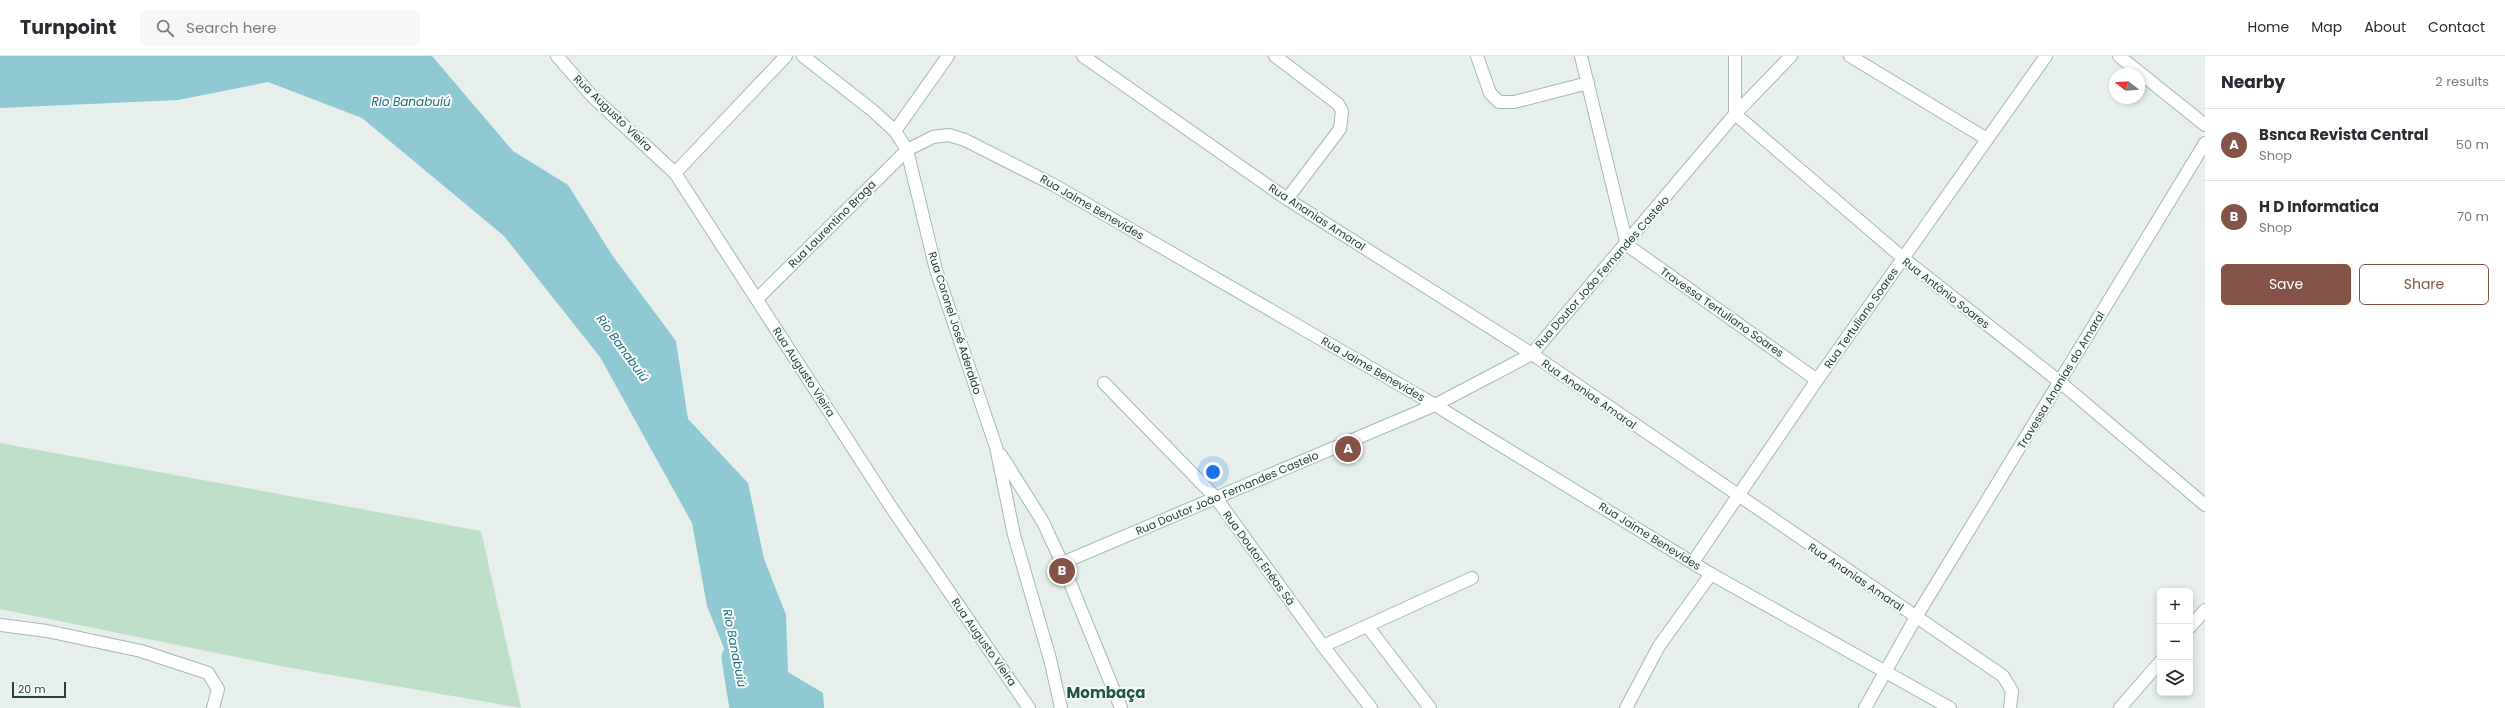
<!DOCTYPE html>
<html lang="en">
<head>
<meta charset="utf-8">
<style>
  :root { --surface:#fff; --page:#f7f7f7; --text:#2b2b33; --muted:#7c7c81; --line:#e1e1e2; --accent:#855347 }
  body { margin:0; font-family:Poppins,sans-serif; background:var(--page); color:var(--text) }
  .controls { position:absolute; right:12px; bottom:12px; display:grid; overflow:hidden; border-radius:6px; box-shadow:0 2px 6px #0003 }
  .controls button { width:36px; height:36px; display:grid; place-items:center; padding:0; border:0; border-bottom:1px solid var(--line); background:var(--surface); color:var(--text); font:20px sans-serif }
  .compass { position:absolute; left:2109px; top:12px; width:36px; height:36px; border-radius:50%; background:var(--surface); box-shadow:0 2px 6px #0003; rotate:287deg }
  .scale { position:absolute; left:12px; bottom:10px; width:54px; box-sizing:border-box; padding-left:4px; border:2px solid #24423a; border-top:0; font-size:11px; line-height:14px; white-space:nowrap; color:#24423a; -webkit-text-stroke:3px #f7fbf9; paint-order:stroke }
  .you { position:absolute; left:1213px; top:416px; width:14px; height:14px; margin:-10px; border:3px solid #fff; border-radius:50%; background:#1a73e8; box-shadow:0 0 0 6px #1a73e833 }
  .badge { display:grid; place-items:center; width:26px; height:26px; border-radius:50%; background:var(--accent); color:#fff; font-size:13px; font-weight:700 }
  .pin { position:absolute; translate:-50% -50%; border:2px solid #fff; box-shadow:0 1px 4px #0006 }
  .list { margin:0; padding:0; list-style:none }
  h2 { display:flex; justify-content:space-between; align-items:center; height:52px; margin:0; padding:0 16px; font-size:17px }
  h2 small { font-size:13px; font-weight:400; color:var(--muted) }
  .list li { display:grid; grid-template-columns:26px 1fr auto; gap:12px; align-items:center; box-sizing:border-box; height:72px; padding:0 16px; border-top:1px solid var(--line) }
  .list b { display:block; font-size:15px; white-space:nowrap }
  .list p { margin:0; font-size:13px; white-space:nowrap; color:var(--muted) }
  .list em { font-size:13px; font-style:normal; color:var(--muted) }
  .actions { display:flex; gap:8px; padding:12px 16px }
  .actions a { flex:1; padding:9px 0; border:1px solid var(--accent); border-radius:6px; text-align:center; font-size:14px; color:var(--accent) }
  .actions .main { background:var(--accent); color:#fff }
  .icon { flex:none; width:22px; height:22px; fill:none; stroke:currentColor; stroke-width:2; stroke-linecap:round; stroke-linejoin:round }
  .map { position:relative; flex:none; width:2205px; height:652px; overflow:hidden }
  header { display:flex; align-items:center; gap:24px; box-sizing:border-box; height:56px; padding:0 20px; background:var(--surface); border-bottom:1px solid var(--line) }
  header strong { font-size:19px }
  nav { display:flex; gap:22px; margin-inline-start:auto; font-size:14px }
  .search { width:280px; height:36px; background:var(--page); display:flex; align-items:center; gap:10px; box-sizing:border-box; padding:0 14px; border-radius:6px; color:var(--muted); font-size:15px }
  main { display:flex }
  aside { flex:1; background:var(--surface) }
  .map>svg:first-child { display:block }
</style>
</head>
<body>
<header>
<strong>Turnpoint</strong>
<div class="search"><svg class="icon" aria-label="search" viewBox="0 0 24 24"><circle cx="10" cy="10" r="6"/><path d="M15 15l6 6"/></svg>Search here</div>
<nav><a>Home</a><a>Map</a><a>About</a><a>Contact</a></nav>
</header>
<main>
<div class="map">
<svg width="2205" height="652" viewBox="0 0 2205 652">
  <rect width="100%" height="100%" fill="#e6efeb"/>
  <path fill="#bfe0c8" d="M0,387L481,475L521,652L280,610L0,553Z"/>
  <path fill="#8ec9d4" d="M0,0H432L513,95L568,129L612,199L676,285L688,363L748,427L764,503L786,559L788,616L823,637L824,652H748L707,550L692,467L600,301L504,180L362,62L268,26L178,44L0,52Z"/>
  <g fill="none" stroke-linecap="round" stroke-linejoin="round">
    <path stroke="#8ec9d4" stroke-width="33" d="M738,602L746,652"/>
    <defs>
      <path id="street" d="M557,0L592,40L675,117L891,451L1029,652
        M1083,0L1287,143L1532,298L2003,620L2012,635L2010,652
        M1275,0L1338,48L1342,55L1340,73L1287,143
        M1477,0L1490,37L1499,46H1514L1588,27
        M1581,0L1627,189L1817,324
        M1735,0V58L1903,202L2060,326L2205,449
        M1850,0L1987,83
        M2119,0L2205,69
        M895,75L948,0
        M675,117L786,0
        M757,243L907,94
        M1104,327L1216,442L1323,590L1371,652
        M1435,349L1532,298L1735,58L1791,0
        M1693,506L1817,324L2046,0
        M0,569L47,575L141,595L208,617L218,633L213,652
        M1368,571L1430,652
        M2190,571L2205,554
        M1323,590L1472,522
        M1626,652L1659,590L1711,518
        M1865,652L1916,561L2205,87
        M2120,652L2160,606"/>
      <path id="secondary" d="M803,0L872,54L895,75L907,94L936,214L996,391L1014,479L1050,603L1061,652
        M907,94L933,81L949,79L965,84L1052,128L1435,349L1711,518L1950,652
        M1001,399L1043,466L1062,507L1121,652
        M1062,507L1435,349"/>
    </defs>
    <use href="#street" stroke="#a8b8b2" stroke-width="14"/>
    <use href="#secondary" stroke="#a4bbb3" stroke-width="14"/>
    <use href="#street" stroke="#fff" stroke-width="12"/>
    <use href="#secondary" stroke="#fff" stroke-width="12"/>
  </g>
  <g text-anchor="middle" dominant-baseline="central" stroke-width="4" stroke-linejoin="round" paint-order="stroke">
    <g font-size="11" fill="#24423a" stroke="#f7fbf9">
      <text transform="translate(613 57) rotate(44)">Rua Augusto Vieira</text>
      <text transform="translate(1092 151) rotate(30)">Rua Jaime Benevides</text>
      <text transform="translate(1317 161) rotate(33)">Rua Ananias Amaral</text>
      <text transform="translate(832 168) rotate(-45)">Rua Laurentino Braga</text>
      <text transform="translate(1602 216) rotate(-49)">Rua Doutor João Fernandes Castelo</text>
      <text transform="translate(1946 237) rotate(38)">Rua Antônio Soares</text>
      <text transform="translate(1722 256) rotate(35)">Travessa Tertuliano Soares</text>
      <text transform="translate(1861 262) rotate(-55)">Rua Tertuliano Soares</text>
      <text transform="translate(955 267) rotate(72)">Rua Coronel José Aderaldo</text>
      <text transform="translate(1373 313) rotate(30)">Rua Jaime Benevides</text>
      <text transform="translate(804 316) rotate(57)">Rua Augusto Vieira</text>
      <text transform="translate(2061 324) rotate(-59)">Travessa Ananias do Amaral</text>
      <text transform="translate(1589 338) rotate(35)">Rua Ananias Amaral</text>
      <text transform="translate(1227 437) rotate(-23)">Rua Doutor João Fernandes Castelo</text>
      <text transform="translate(1650 480) rotate(32)">Rua Jaime Benevides</text>
      <text transform="translate(1259 502) rotate(54)">Rua Doutor Enéas Sá</text>
      <text transform="translate(1856 521) rotate(34)">Rua Ananias Amaral</text>
      <text transform="translate(984 586) rotate(55)">Rua Augusto Vieira</text>
    </g>
    <g font-size="12" font-style="italic" fill="#1c6f80" stroke="#f7fbf9">
      <text x="411" y="45">Rio Banabuiú</text>
      <text transform="translate(623 292) rotate(54)">Rio Banabuiú</text>
      <text transform="translate(735 592) rotate(79)">Rio Banabuiú</text>
    </g>
    <g font-size="15" font-weight="bold" fill="#1f5548" stroke="#f7fbf9">
      <text x="1106" y="636">Mombaça</text>
    </g>
  </g>
</svg>
<div class="controls">
<button>+</button>
<button>−</button>
<button><svg class="icon" aria-label="layers" viewBox="0 0 24 24"><path d="M12 4l9 5-9 5-9-5zM3 14l9 5 9-5"/></svg></button>
</div>
<svg class="compass" viewBox="-18 -18 36 36"><path d="M0-13l5 13h-10z" fill="#e53935"/><path d="M0 13l5-13h-10z" fill="#7c7c81"/></svg>
<div class="scale">20 m</div>
<div class="you"></div>
<div class="pin badge" style="left:1348px;top:393px">A</div>
<div class="pin badge" style="left:1062px;top:515px">B</div>
</div>
<aside>
<h2>Nearby<small>2 results</small></h2>
<ul class="list">
<li><span class="badge">A</span><div><b>Bsnca Revista Central</b><p>Shop</p></div><em>50 m</em></li>
<li><span class="badge">B</span><div><b>H D Informatica</b><p>Shop</p></div><em>70 m</em></li>
</ul>
<div class="actions"><a class="main">Save</a><a>Share</a></div>
</aside>
</main>
</body>
</html>
